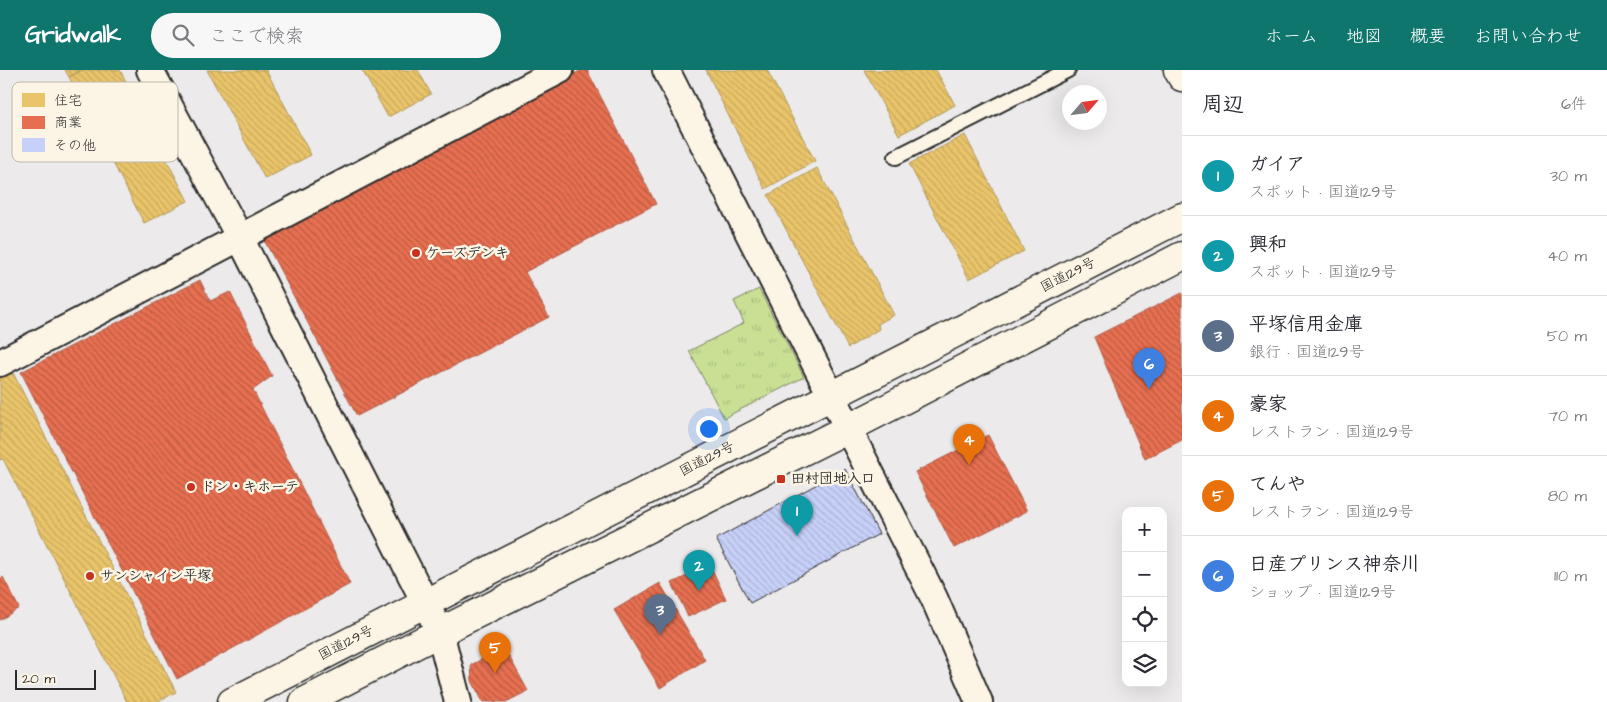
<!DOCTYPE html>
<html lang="ja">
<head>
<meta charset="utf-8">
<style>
  :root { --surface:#fff; --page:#f7f7f7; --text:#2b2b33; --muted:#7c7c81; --line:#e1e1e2; --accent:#0f766e }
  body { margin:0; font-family:"Architects Daughter","Klee One",sans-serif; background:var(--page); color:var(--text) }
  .controls { position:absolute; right:15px; bottom:15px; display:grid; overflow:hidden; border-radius:10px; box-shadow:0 5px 20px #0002 }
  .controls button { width:45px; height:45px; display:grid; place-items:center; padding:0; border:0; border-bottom:1px solid var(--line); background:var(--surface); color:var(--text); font:25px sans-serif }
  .compass { position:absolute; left:1062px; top:15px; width:45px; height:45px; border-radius:50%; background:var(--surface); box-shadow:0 5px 20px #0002; rotate:62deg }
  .scale { position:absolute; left:15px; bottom:12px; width:81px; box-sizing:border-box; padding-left:5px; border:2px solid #2b2b2b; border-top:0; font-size:14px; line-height:18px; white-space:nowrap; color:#2b2b2b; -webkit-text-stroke:4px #fcf5e5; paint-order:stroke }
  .you { position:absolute; left:708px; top:358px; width:18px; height:18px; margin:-12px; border:4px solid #fff; border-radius:50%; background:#1a73e8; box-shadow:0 0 0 8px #1a73e833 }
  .badge { display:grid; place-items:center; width:32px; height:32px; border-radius:50%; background:var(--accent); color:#fff; font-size:16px; font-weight:700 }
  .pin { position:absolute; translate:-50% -41px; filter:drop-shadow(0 1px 2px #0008) }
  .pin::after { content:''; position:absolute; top:26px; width:18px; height:15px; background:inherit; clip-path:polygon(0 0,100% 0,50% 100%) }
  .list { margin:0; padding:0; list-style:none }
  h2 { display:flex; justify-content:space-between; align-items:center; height:65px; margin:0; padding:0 20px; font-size:21px }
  h2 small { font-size:16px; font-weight:400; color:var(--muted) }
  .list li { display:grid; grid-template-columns:32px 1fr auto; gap:15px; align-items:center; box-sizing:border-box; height:80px; padding:0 20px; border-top:1px solid var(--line) }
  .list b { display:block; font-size:19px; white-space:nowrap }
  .list p { margin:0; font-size:16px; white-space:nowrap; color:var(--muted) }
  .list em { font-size:16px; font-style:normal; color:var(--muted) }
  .icon { flex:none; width:28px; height:28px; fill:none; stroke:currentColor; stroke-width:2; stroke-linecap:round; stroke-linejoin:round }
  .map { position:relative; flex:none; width:1182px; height:632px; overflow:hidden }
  header { display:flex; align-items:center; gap:30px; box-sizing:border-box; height:70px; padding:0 25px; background:var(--accent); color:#fff }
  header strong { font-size:24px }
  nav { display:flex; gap:28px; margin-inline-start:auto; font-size:18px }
  .search { width:350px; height:45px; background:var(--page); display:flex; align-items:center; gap:12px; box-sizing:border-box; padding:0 18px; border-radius:28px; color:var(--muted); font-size:19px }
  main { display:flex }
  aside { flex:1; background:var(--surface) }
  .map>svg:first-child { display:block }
</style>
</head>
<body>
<header>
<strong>Gridwalk</strong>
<div class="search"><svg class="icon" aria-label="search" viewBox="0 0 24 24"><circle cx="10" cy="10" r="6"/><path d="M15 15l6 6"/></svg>ここで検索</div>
<nav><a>ホーム</a><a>地図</a><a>概要</a><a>お問い合わせ</a></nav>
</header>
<main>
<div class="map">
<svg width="1182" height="632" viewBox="0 0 1182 632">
  <defs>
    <pattern id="grass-tufts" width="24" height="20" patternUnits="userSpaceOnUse" patternTransform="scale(1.25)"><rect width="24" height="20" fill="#c8df94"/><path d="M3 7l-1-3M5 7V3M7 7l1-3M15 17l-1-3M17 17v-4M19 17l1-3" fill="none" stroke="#acc080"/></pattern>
    <pattern id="homes-back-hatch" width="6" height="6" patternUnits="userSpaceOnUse" patternTransform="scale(1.25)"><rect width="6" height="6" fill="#e9c46a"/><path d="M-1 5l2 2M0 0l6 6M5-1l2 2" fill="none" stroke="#c8a95c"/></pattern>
    <pattern id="shops-back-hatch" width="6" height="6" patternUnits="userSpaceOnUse" patternTransform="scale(1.25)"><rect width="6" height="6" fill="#e76f51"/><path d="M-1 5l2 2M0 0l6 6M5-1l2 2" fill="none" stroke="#bb5b43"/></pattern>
    <pattern id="building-back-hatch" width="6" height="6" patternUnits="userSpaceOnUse" patternTransform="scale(1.25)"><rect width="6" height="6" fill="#c7d0f8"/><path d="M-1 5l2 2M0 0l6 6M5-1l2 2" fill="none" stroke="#abb3d5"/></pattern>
  </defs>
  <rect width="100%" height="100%" fill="#eceaeb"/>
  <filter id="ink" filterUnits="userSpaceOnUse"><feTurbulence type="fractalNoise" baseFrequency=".02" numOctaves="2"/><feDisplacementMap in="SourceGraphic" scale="10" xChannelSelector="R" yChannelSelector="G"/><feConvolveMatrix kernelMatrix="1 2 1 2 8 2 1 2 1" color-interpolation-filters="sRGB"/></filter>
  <g filter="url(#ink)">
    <path fill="url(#grass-tufts)" stroke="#7a8560" d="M759,219L804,307L724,348L689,281L744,253L734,231Z"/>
    <path fill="url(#homes-back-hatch)" stroke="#b09657" d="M65,0H82L69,7Z
      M82,0H120L188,131L144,153L69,7Z
      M207,0H266L311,85L265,109Z
      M362,0H418L431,24L388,47Z
      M706,0H767L815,91L765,119Z
      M864,0H936L955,35L899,65Z
      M965,65L1024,181L969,209L909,94Z
      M817,98L894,245L878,254L879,259L848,278L768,125Z
      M11,299L176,622L157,632H127L3,389L0,390V305Z"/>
    <path fill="url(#shops-back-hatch)" stroke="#af5b46" d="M582,0H587L656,134L525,202L549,247L357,346L261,164Z
      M200,210L210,231L230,222L272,306L253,320L350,514L177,609L21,302Z
      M1182,223V370L1145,389L1094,267Z
      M988,365L1027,441L954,478L915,402Z
      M710,495L726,529L688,547L672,513Z
      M3,507L19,538L0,550V509Z
      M660,513L705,590L660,618L614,540Z
      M504,577L528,621L506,632H483L472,611L471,595Z"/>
    <path fill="url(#building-back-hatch)" stroke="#2b2b2b" d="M845,399L879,464L750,533L716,469Z"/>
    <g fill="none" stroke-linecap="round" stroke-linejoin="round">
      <defs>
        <path id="service" d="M896,87L1068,0"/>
        <path id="minor" d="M150,0L240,168L440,562L458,632
          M666,0L934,528L979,632
          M0,293L560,0"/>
        <path id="tertiary" d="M1178,0L1182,7"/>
        <path id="trunk" d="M232,632L1182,147
          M304,632L440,562L847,359L1182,186"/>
      </defs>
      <use href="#service" stroke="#2b2b2b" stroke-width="18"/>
      <use href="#minor" stroke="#2b2b2b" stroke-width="30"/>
      <use href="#tertiary" stroke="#2b2b2b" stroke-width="31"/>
      <use href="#trunk" stroke="#2b2b2b" stroke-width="31"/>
      <use href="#service" stroke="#fcf5e5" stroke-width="14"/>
      <use href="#minor" stroke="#fcf5e5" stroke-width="26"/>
      <use href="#tertiary" stroke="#fcf5e5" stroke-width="28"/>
      <use href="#trunk" stroke="#fcf5e5" stroke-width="28"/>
    </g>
  </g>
  <g fill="#c8321e" stroke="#fcf5e5" stroke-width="2">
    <circle cx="416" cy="183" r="5"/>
    <rect x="776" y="404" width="10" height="10" rx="2.5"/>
    <circle cx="191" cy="417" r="5"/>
    <circle cx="90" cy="506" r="5"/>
  </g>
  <g text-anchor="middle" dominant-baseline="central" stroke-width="5" stroke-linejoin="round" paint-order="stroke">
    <g font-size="14" font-weight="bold" fill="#2b2b2b" stroke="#fcf5e5" text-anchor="start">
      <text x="426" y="183">ケーズデンキ</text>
      <text x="791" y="409">田村団地入口</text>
      <text x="201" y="417">ドン・キホーテ</text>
      <text x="100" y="506">サンシャイン平塚</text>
    </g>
    <g font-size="14" fill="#2b2b2b" stroke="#fcf5e5">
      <text transform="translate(1068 205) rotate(-27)">国道129号</text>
      <text transform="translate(707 389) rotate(-27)">国道129号</text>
      <text transform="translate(346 573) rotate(-27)">国道129号</text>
    </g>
  </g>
  <rect x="12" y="12" width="166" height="80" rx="8" fill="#fcf5e5" stroke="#bdb8ad" stroke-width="1"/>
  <rect x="22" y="23" width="23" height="14" fill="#e9c46a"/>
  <rect x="22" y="46" width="23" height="13" fill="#e76f51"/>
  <rect x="22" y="68" width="23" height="14" fill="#c7d0f8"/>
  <g font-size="14" fill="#2b2b2b">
    <text x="54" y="35">住宅</text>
    <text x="54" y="57">商業</text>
    <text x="54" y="80">その他</text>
  </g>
</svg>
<div class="controls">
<button>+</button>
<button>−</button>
<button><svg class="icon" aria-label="locate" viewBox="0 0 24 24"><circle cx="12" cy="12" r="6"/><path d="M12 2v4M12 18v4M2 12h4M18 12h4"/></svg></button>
<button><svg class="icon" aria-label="layers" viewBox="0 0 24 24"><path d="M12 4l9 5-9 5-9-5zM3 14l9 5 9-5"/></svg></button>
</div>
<svg class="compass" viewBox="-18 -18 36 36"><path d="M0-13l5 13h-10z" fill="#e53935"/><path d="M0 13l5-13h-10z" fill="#7c7c81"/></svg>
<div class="scale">20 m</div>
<div class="you"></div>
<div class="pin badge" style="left:797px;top:466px;background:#0f9aa8">1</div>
<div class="pin badge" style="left:699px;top:521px;background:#0f9aa8">2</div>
<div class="pin badge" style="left:660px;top:565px;background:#5c6f8a">3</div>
<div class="pin badge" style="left:969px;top:395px;background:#e8710a">4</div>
<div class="pin badge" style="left:495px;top:603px;background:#e8710a">5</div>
<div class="pin badge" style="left:1149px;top:319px;background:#3f7fe0">6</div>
</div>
<aside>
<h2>周辺<small>6件</small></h2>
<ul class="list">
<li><span class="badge" style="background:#0f9aa8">1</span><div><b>ガイア</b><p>スポット · 国道129号</p></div><em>30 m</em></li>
<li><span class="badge" style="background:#0f9aa8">2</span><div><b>興和</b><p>スポット · 国道129号</p></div><em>40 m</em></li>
<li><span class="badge" style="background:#5c6f8a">3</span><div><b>平塚信用金庫</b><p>銀行 · 国道129号</p></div><em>50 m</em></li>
<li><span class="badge" style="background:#e8710a">4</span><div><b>豪家</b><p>レストラン · 国道129号</p></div><em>70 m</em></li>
<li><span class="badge" style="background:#e8710a">5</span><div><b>てんや</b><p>レストラン · 国道129号</p></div><em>80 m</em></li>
<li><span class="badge" style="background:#3f7fe0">6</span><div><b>日産プリンス神奈川</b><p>ショップ · 国道129号</p></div><em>110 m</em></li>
</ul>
</aside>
</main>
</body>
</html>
